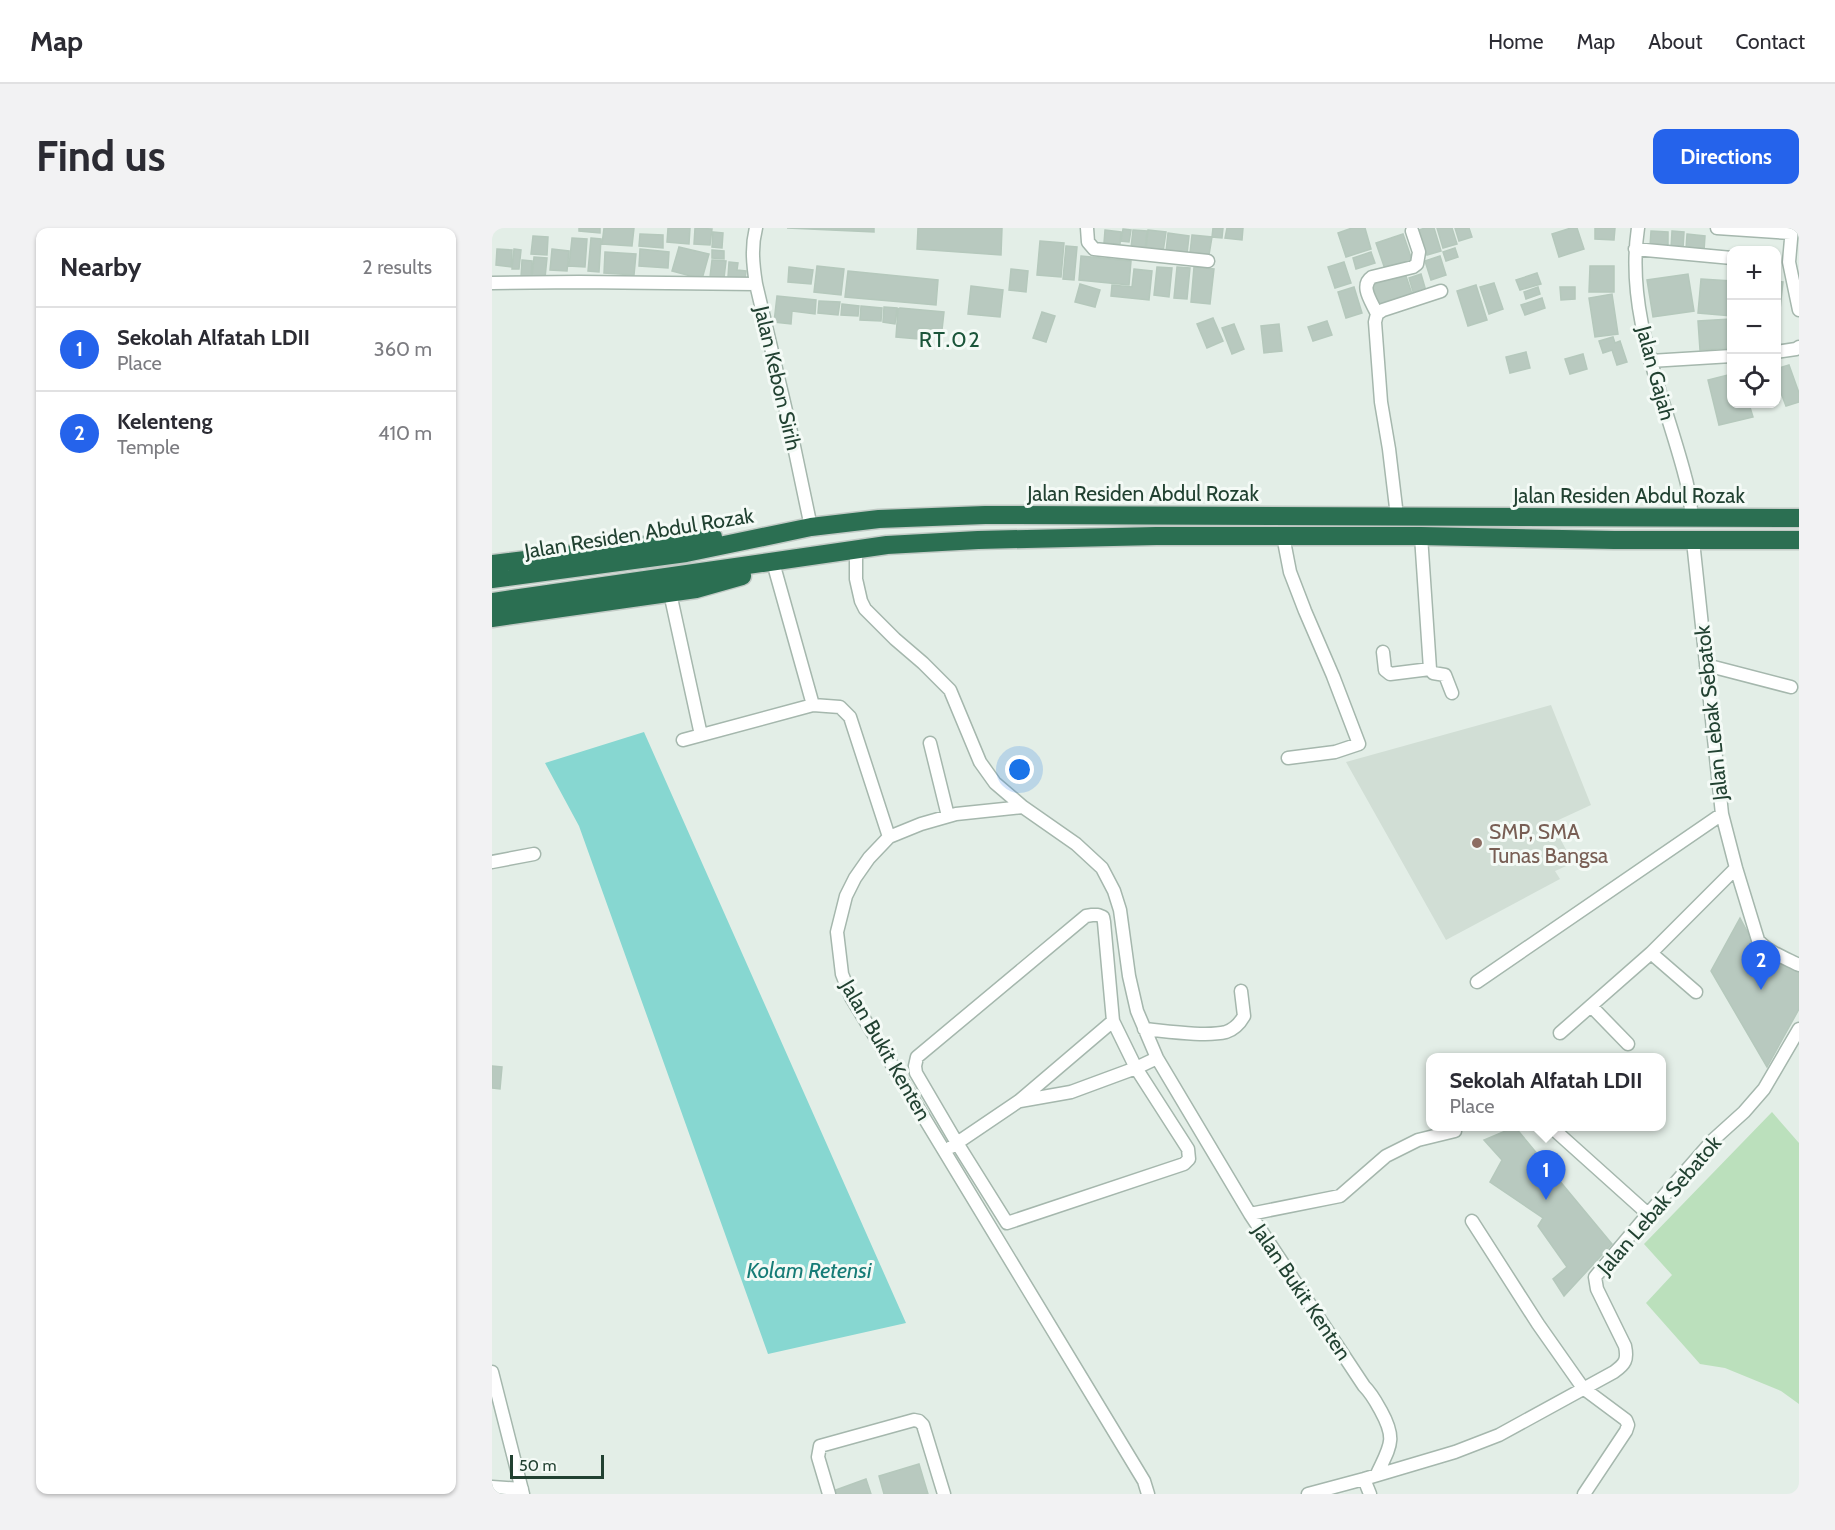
<!DOCTYPE html>
<html lang="en">
<head>
<meta charset="utf-8">
<style>
  :root { --surface:#fff; --page:#f2f2f3; --text:#2b2b33; --muted:#7c7c81; --line:#e1e1e2; --accent:#2563eb }
  body { margin:0; font-family:Cabin,sans-serif; background:var(--page); color:var(--text) }
  .controls { position:absolute; right:18px; top:18px; display:grid; overflow:hidden; border-radius:12px; box-shadow:0 2px 4px #0004 }
  .controls button { width:54px; height:54px; display:grid; place-items:center; padding:0; border:0; border-bottom:2px solid var(--line); background:var(--surface); color:var(--text); font:30px sans-serif }
  .scale { position:absolute; left:18px; bottom:15px; width:94px; box-sizing:border-box; padding-left:6px; border:3px solid #214131; border-top:0; font-size:16px; line-height:21px; white-space:nowrap; color:#214131; -webkit-text-stroke:4px #f4faf6; paint-order:stroke }
  .you { position:absolute; left:528px; top:542px; width:21px; height:21px; margin:-15px; border:4px solid #fff; border-radius:50%; background:#1a73e8; box-shadow:0 0 0 9px #1a73e833 }
  .badge { display:grid; place-items:center; width:39px; height:39px; border-radius:50%; background:var(--accent); color:#fff; font-size:20px; font-weight:700 }
  .pin { position:absolute; translate:-50% -50px; filter:drop-shadow(0 2px 3px #0008) }
  .pin::after { content:''; position:absolute; top:32px; width:21px; height:18px; background:inherit; clip-path:polygon(0 0,100% 0,50% 100%) }
  .popup { position:absolute; left:934px; top:825px; width:240px; height:78px; box-sizing:border-box; display:grid; place-content:center; border-radius:12px; background:var(--surface); filter:drop-shadow(0 2px 4px #0005); font-size:20px; white-space:nowrap; color:var(--muted) }
  .popup b { font-size:22px; color:var(--text) }
  .popup::after { content:''; position:absolute; left:50%; top:100%; margin-left:-12px; border:12px solid transparent; border-top-color:var(--surface) }
  .list { margin:0; padding:0; list-style:none }
  h2 { display:flex; justify-content:space-between; align-items:center; height:78px; margin:0; padding:0 24px; font-size:26px }
  h2 small { font-size:20px; font-weight:400; color:var(--muted) }
  .list li { display:grid; grid-template-columns:39px 1fr auto; gap:18px; align-items:center; box-sizing:border-box; height:84px; padding:0 24px; border-top:2px solid var(--line) }
  .list b { display:block; font-size:22px; white-space:nowrap }
  .list p { margin:0; font-size:20px; white-space:nowrap; color:var(--muted) }
  .list em { font-size:20px; font-style:normal; color:var(--muted) }
  .icon { flex:none; width:33px; height:33px; fill:none; stroke:currentColor; stroke-width:2; stroke-linecap:round; stroke-linejoin:round }
  .map { position:relative; flex:none; width:1307px; height:1266px; overflow:hidden; border-radius:12px }
  header { display:flex; align-items:center; gap:36px; box-sizing:border-box; height:84px; padding:0 30px; background:var(--surface); border-bottom:2px solid var(--line) }
  header strong { font-size:28px }
  nav { display:flex; gap:33px; margin-inline-start:auto; font-size:21px }
  .intro { display:flex; align-items:center; justify-content:space-between; box-sizing:border-box; height:144px; padding:0 36px }
  h1 { margin:0; font-size:42px }
  .button { padding:15px 27px; border-radius:12px; background:var(--accent); color:#fff; font-size:21px; font-weight:700 }
  main { display:flex; gap:36px; padding:0 36px }
  aside { flex:1; background:var(--surface); border-radius:12px; box-shadow:0 2px 4px #0004 }
  .map>svg:first-child { display:block }
</style>
</head>
<body>
<header>
<strong>Map</strong>
<nav><a>Home</a><a>Map</a><a>About</a><a>Contact</a></nav>
</header>
<div class="intro"><h1>Find us</h1><a class="button">Directions</a></div>
<main>
<aside>
<h2>Nearby<small>2 results</small></h2>
<ul class="list">
<li><span class="badge">1</span><div><b>Sekolah Alfatah LDII</b><p>Place</p></div><em>360 m</em></li>
<li><span class="badge">2</span><div><b>Kelenteng</b><p>Temple</p></div><em>410 m</em></li>
</ul>
</aside>
<div class="map">
<svg width="1307" height="1266" viewBox="0 0 1307 1266">
  <rect width="100%" height="100%" fill="#e3eee7"/>
  <path fill="#d1ded5" d="M1059,477L1099,577L1060,595L1081,635L1063,643L1068,651L954,712L854,534Z"/>
  <path fill="#bbe0bc" d="M1280,884L1307,915V1176L1289,1163L1233,1140L1208,1136L1154,1075L1180,1047L1152,1016Z"/>
  <path fill="#87d7d1" d="M152,504L414,1095L276,1126L87,598L53,535Z"/>
  <path fill="#b8c9bf" stroke="#b5c8bc" stroke-width="1.5" d="M87,0H108V5L87,3Z
    M112,0H142L140,18L110,16Z
    M176,0H198L197,16L175,14Z
    M203,0L220,1L218,17L202,16Z
    M295,0H382V4Z
    M426,0H510L509,27L425,21Z
    M721,0H731L730,10L720,9Z
    M735,0H751L750,12L733,10Z
    M860,0H873L879,21L854,29L846,5Z
    M933,0H942L949,23L935,27L927,2Z
    M945,0H960L965,16L951,20Z
    M963,0H977L980,9L967,13Z
    M1079,0H1085L1092,21L1067,29L1060,6Z
    M1103,0H1123L1122,12L1103,11Z
    M631,1L639,2L637,14L629,13Z
    M613,2L629,4L628,16L612,15Z
    M641,2L655,3L653,22L639,20Z
    M656,2L674,4L671,24L654,22Z
    M1159,3L1176,4V19L1158,18Z
    M1180,3L1192,4L1191,20H1179Z
    M221,4L231,5L230,20L220,19Z
    M676,5L697,8L695,26L674,24Z
    M148,6L171,7V20L147,18Z
    M911,6L921,35L894,44L884,15Z
    M1195,6L1213,8L1212,23L1194,21Z
    M700,7L720,9L717,27L698,25Z
    M41,8L56,9L55,27L39,26Z
    M80,10L95,11L93,39L77,38Z
    M99,10L109,11L107,44L96,43Z
    M548,13L572,15L569,49L545,47Z
    M574,18L585,19L582,52L571,51Z
    M187,19L217,26L210,51L180,43Z
    M963,20L966,29L954,33L951,24Z
    M5,21L20,22L19,39L4,37Z
    M22,21L29,22L27,41H20Z
    M60,21L77,23L75,43L58,42Z
    M148,21L177,24L176,40L147,38Z
    M220,22L232,23V31L220,30Z
    M113,24L144,26L142,47L112,45Z
    M879,24L883,35L864,41L861,30Z
    M589,28L639,33L637,57L587,52Z
    M948,28L954,47L939,52L933,33Z
    M42,29L55,30L53,50L40,49Z
    M30,32L40,33L39,50L29,49Z
    M220,32L234,33L232,50L218,49Z
    M237,34L246,35L245,42L254,43L253,52L236,49Z
    M852,34L859,55L843,60L836,39Z
    M325,38L352,41L349,67L322,64Z
    M1098,38H1122V64H1097Z
    M297,39L321,42L319,56L296,54Z
    M665,39L680,40L677,69L662,67Z
    M685,39L698,40L695,71L682,70Z
    M702,39L722,41L718,76L699,74Z
    M519,41L536,43L534,64L517,62Z
    M642,41L660,43L657,72L619,68L620,57L640,59Z
    M356,43L446,52L444,77L353,69Z
    M913,45L920,66L884,78L877,56Z
    M1045,45L1049,56L1028,62L1024,52Z
    M929,46L934,63L922,67L917,50Z
    M1196,46L1202,83L1161,89L1155,52Z
    M1209,51L1240,53V88L1206,85Z
    M1284,53L1291,54L1287,91H1284Z
    M1002,55L1011,81L997,86L988,59Z
    M588,56L608,62L603,79L583,74Z
    M984,57L995,92L976,98L965,63Z
    M479,58L511,62L508,89L476,86Z
    M862,59L870,85L854,90L846,64Z
    M1046,59L1048,66L1034,71L1032,64Z
    M1068,59H1083V71L1069,72Z
    M1120,66L1126,106L1103,109L1097,70Z
    M285,68L324,72L323,86L300,83L299,96L282,94Z
    M1050,70L1053,80L1033,87L1029,77Z
    M327,73L348,74L346,87L326,85Z
    M350,76L367,78L366,88L349,87Z
    M369,78L390,80L389,93L368,92Z
    M392,79L405,80L403,96L391,94Z
    M408,80L452,84L450,102L427,100L426,111L404,109L406,81Z
    M550,84L563,88L554,114L541,110Z
    M721,90L731,113L715,120L705,96Z
    M1238,91L1240,120L1208,122L1206,93Z
    M835,93L840,107L821,113L816,99Z
    M742,96L752,121L740,126L730,100Z
    M787,96L790,123L772,125L769,98Z
    M1121,109L1123,115L1128,113L1135,134L1125,137L1120,122L1111,125L1107,113Z
    M1034,124L1038,140L1018,145L1014,129Z
    M1091,126L1095,141L1078,146L1073,131Z
    M1297,137L1307,165V174L1294,178L1284,152V141Z
    M1240,146V176H1257L1261,189L1227,197L1216,152Z
    M1248,690L1264,720L1307,743V781L1275,839L1219,743Z
    M0,838L10,839L8,861L0,860Z
    M1023,899L1120,1016L1072,1068L1061,1051L1075,1039L1046,998L1051,990L998,954L1010,932L992,912Z
    M427,1236L436,1266H392L387,1248Z
    M374,1251L379,1266H342L341,1263Z"/>
  <g fill="none" stroke-linecap="round" stroke-linejoin="round">
    <defs>
      <path id="street" d="M264,0C259,19 261,37 264,56L299,204L319,299
        M595,0L596,14L602,21L716,33
        M1146,0C1133,86 1172,167 1193,248C1197,261 1198,275 1200,289
        M1225,0L1299,5
        M1300,0L1297,34L1307,82
        M1143,21L1240,30
        M0,55L87,54L264,56
        M885,86C880,74 867,58 880,49L921,39L925,36L927,24L920,3
        M1284,124L1304,121L1307,119
        M1158,133L1240,128
        M905,288L897,221L889,174L883,94L885,86L891,82L949,63
        M791,308L798,344L813,383L841,448L867,516L843,524L796,530
        M929,308L938,441L941,445L953,447L960,465
        M1201,313L1230,586L1244,640L1266,712C1276,724 1293,730 1307,737
        M364,322V351L369,373L373,381L403,411L431,435L458,462L488,534L503,555L531,579
        M282,338L321,477
        M178,365L209,507
        M891,424L893,442L898,446L938,441
        M1214,437L1299,459
        M191,512L321,477L348,479L358,489L397,609
        M438,515L456,588
        M0,634L42,626
        M600,687H606L611,689L612,694L621,793L527,873L465,915L424,845L423,838L425,829L594,688Z
        M1159,725L1204,764
        M985,754L1230,586
        M1100,779L1136,816
        M652,801C674,803 714,809 734,804C743,801 748,795 752,788L749,763
        M1068,805L1159,725L1244,640
        M528,873L579,864L644,840L665,830
        M1058,898L1156,986
        M459,919L465,915L515,995L692,936L697,931L696,921L644,840L621,793
        M758,986L848,968L894,928L926,912L963,903
        M980,993L1046,1096L1091,1160L1134,1192L1136,1197L1134,1203L1092,1266
        M0,1144L31,1266
        M872,1251L878,1266
        M0,1259L30,1261
        M337,1266L326,1229L328,1218L422,1192L427,1193L431,1197L452,1266
        M656,1266L652,1253L359,769L350,746L345,704L354,668L363,650L377,630L397,609L429,596L464,586L531,579L584,616L610,640L622,663L628,682L637,748L645,783L665,830L758,986L872,1158C880,1166 884,1174 889,1183C905,1212 898,1218 885,1246
        M816,1266L872,1251L963,1224L1007,1207L1122,1144C1133,1136 1136,1132 1133,1118L1105,1061L1103,1049L1156,986L1221,912L1252,884L1272,861L1307,801"/>
      <path id="highway" d="M0,336L221,309
        M0,351L194,325L319,299L387,291L493,287L1307,290
        M0,374L395,317L486,312L664,308H929L1122,312H1307
        M0,390L204,361L250,348"/>
    </defs>
    <use href="#street" stroke="#a5b7ad" stroke-width="15"/>
    <use href="#highway" stroke="#c1cac5" stroke-width="21"/>
    <use href="#street" stroke="#fff" stroke-width="12"/>
    <use href="#highway" stroke="#2b6f52" stroke-width="18"/>
  </g>
  <circle fill="#8d6e63" stroke="#f4faf6" stroke-width="2" cx="985" cy="615" r="6"/>
  <g text-anchor="middle" dominant-baseline="central" stroke-width="6" stroke-linejoin="round" paint-order="stroke">
    <g font-size="21" fill="#214131" stroke="#f4faf6">
      <text transform="translate(1164 145) rotate(75)">Jalan Gajah</text>
      <text transform="translate(286 150) rotate(77)">Jalan Kebon Sirih</text>
      <text x="651" y="265">Jalan Residen Abdul Rozak</text>
      <text x="1137" y="267">Jalan Residen Abdul Rozak</text>
      <text transform="translate(147 305) rotate(-9)">Jalan Residen Abdul Rozak</text>
      <text transform="translate(1219 485) rotate(-96)">Jalan Lebak Sebatok</text>
      <text transform="translate(394 822) rotate(60)">Jalan Bukit Kenten</text>
      <text transform="translate(1167 977) rotate(-49)">Jalan Lebak Sebatok</text>
      <text transform="translate(810 1064) rotate(56)">Jalan Bukit Kenten</text>
    </g>
    <g font-size="21" fill="#785e54" stroke="#f4faf6" text-anchor="start">
      <text x="997" y="603">SMP, SMA<tspan x="997" dy="24">Tunas Bangsa</tspan></text>
    </g>
    <g font-size="22" letter-spacing="1.5" fill="#1b553a" stroke="#f4faf6">
      <text x="458" y="111">RT.02</text>
    </g>
    <g font-size="22" font-style="italic" fill="#167c77" stroke="#f4faf6">
      <text x="317" y="1042">Kolam Retensi</text>
    </g>
  </g>
</svg>
<div class="controls">
<button>+</button>
<button>−</button>
<button><svg class="icon" aria-label="locate" viewBox="0 0 24 24"><circle cx="12" cy="12" r="6"/><path d="M12 2v4M12 18v4M2 12h4M18 12h4"/></svg></button>
</div>
<div class="scale">50 m</div>
<div class="you"></div>
<div class="pin badge" style="left:1054px;top:972px">1</div>
<div class="popup"><b>Sekolah Alfatah LDII</b>Place</div>
<div class="pin badge" style="left:1269px;top:762px">2</div>
</div>
</main>
</body>
</html>
